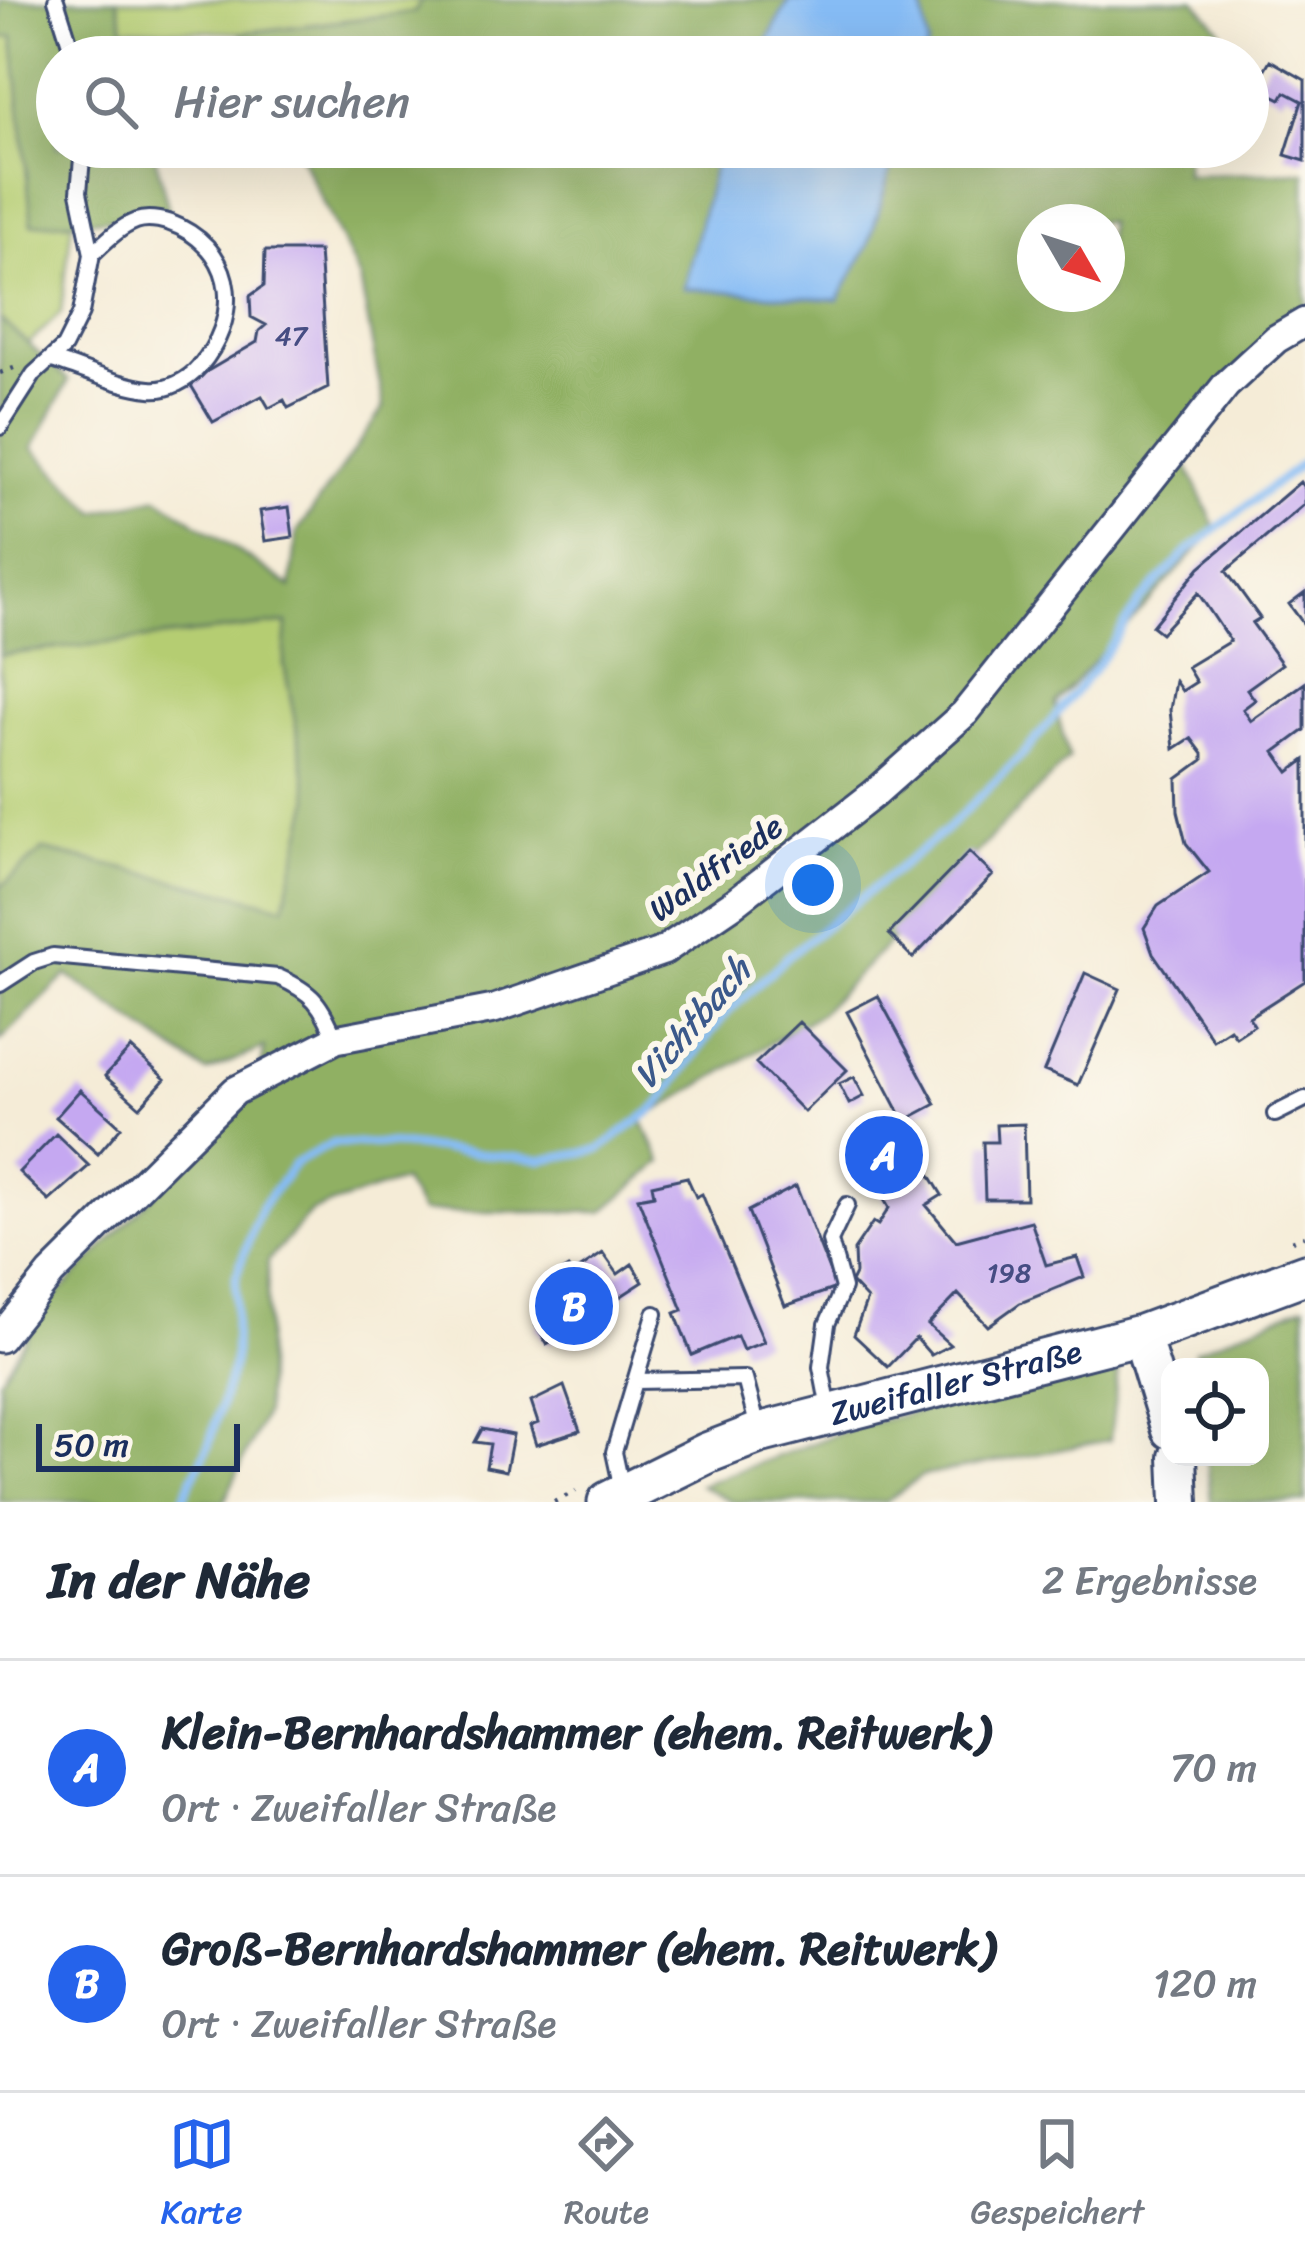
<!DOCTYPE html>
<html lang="de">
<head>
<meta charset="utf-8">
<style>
  :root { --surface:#fff; --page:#f2f2f3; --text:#1f2937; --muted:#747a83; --line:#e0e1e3; --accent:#2563eb }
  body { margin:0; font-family:Sriracha,sans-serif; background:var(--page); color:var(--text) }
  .controls { position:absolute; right:36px; bottom:36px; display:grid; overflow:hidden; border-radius:24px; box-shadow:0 12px 48px #0002 }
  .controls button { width:108px; height:108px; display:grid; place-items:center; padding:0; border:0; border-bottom:3px solid var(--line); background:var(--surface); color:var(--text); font:60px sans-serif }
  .compass { position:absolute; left:1017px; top:204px; width:108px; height:108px; border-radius:50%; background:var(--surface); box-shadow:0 12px 48px #0002; rotate:129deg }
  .scale { position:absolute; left:36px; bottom:30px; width:204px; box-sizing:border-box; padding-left:12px; border:6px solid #1b2f5e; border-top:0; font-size:33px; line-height:42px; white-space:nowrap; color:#1b2f5e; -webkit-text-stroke:9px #fbf7ec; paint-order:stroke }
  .you { position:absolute; left:813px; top:885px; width:42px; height:42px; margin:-30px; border:9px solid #fff; border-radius:50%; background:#1a73e8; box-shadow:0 0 0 18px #1a73e833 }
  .badge { display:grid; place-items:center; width:78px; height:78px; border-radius:50%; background:var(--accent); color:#fff; font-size:39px; font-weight:700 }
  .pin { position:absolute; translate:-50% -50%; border:6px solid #fff; box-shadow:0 3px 12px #0006 }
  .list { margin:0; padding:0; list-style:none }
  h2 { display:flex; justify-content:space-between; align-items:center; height:156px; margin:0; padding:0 48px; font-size:51px }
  h2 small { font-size:39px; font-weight:400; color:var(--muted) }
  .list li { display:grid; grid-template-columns:78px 1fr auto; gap:36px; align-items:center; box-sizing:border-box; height:216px; padding:0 48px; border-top:3px solid var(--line) }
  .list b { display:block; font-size:45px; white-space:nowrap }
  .list p { margin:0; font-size:39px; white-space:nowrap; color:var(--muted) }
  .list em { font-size:39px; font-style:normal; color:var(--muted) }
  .icon { flex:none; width:66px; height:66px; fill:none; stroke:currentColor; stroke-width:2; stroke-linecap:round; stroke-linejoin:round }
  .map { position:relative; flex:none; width:1305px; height:1502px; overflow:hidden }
  .search { position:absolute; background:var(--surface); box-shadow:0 12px 48px #0002; left:36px; right:36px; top:36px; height:132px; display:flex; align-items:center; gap:30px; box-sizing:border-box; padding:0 42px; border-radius:66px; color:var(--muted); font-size:45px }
  .sheet { height:588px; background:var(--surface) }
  nav { display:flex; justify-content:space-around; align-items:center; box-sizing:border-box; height:168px; border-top:3px solid var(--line); background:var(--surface); font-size:33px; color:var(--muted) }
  nav a { display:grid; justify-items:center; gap:6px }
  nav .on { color:var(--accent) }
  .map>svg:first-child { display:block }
</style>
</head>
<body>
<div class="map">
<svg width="1305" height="1502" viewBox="0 0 1305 1502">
  <rect width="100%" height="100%" fill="#fbf7ec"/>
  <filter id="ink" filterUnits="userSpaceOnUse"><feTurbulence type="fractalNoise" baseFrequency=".00833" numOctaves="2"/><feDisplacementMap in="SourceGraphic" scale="24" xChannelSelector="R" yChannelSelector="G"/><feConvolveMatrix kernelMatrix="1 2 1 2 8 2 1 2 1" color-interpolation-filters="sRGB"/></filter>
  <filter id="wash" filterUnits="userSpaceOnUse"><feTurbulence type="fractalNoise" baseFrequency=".004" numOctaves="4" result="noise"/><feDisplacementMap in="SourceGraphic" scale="48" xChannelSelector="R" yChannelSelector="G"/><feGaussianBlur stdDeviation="2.7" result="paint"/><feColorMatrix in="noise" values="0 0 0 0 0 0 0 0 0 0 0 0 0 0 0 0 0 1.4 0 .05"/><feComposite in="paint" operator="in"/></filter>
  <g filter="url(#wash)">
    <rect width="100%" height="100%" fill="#f5ecd7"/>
    <path fill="#b5cd72" stroke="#687e68" stroke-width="3" d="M117,0H421L416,12L241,33L124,28Z
      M13,36L32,224L72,222L61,313L28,344L0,319V38Z
      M288,623L284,664L310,799L285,907L43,850L0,888V655Z"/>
    <path fill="#90b064" stroke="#567061" stroke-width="3" fill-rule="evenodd" d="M0,0H117L131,57H57V147H153L170,215L32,224L13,37L0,38Z
      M421,0H789L759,57H253L241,33L415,12Z
      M921,0H1195L1221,30L1196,57H924L928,45Z
      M296,147H719L685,288L868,246L897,147H1186L1185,175L1305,172V310L1277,331L1185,461L1216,529L1055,704L1069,758L819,1014L642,1120L662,1162L603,1212H421L402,1181L312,1211L268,1261L265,1413L224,1502H0V1379L47,1305L259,1087L264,1048L206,1072L67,975L0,1041V888L43,850L284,906L310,799L284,664L287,623L0,655V319L69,380L33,448L96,512L158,497L291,587L297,532L384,407L360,279ZM1035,222H1107V294H1035Z
      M1305,1305V1502H1211L1207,1457H1260V1367H1197L1195,1351Z
      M1119,1362L1110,1440L922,1476L885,1502H733L700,1485L858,1426Z"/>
    <path fill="#86bcf5" stroke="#5076aa" stroke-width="3" d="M789,0H921L928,45L924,57H759Z
      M719,147H897L868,246L838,300L684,288Z"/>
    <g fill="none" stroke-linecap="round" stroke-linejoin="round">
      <path stroke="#86bcf5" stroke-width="8" d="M181,1502L208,1447L234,1361L236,1276L261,1207L295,1163L333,1143L389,1144L541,1160L599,1150L658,1106L723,1017L788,956L944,832L1026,751L1096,667L1140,601L1188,551L1305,461"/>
    </g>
    <g id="blocks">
      <path fill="#c5a8f1" d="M1270,60L1305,80V161L1285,155L1302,101L1285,92L1281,99L1255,86Z
        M265,251H319L328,388L288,408L284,400L269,408L262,396L213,422L189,382L257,342L259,331L266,325L251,317L250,296L264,286Z
        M1300,482L1305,489V504L1226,571L1260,618L1252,623L1282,664L1247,689L1255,700L1243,709L1251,721L1305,683V730L1275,752L1289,772L1305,760V981L1249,1017L1254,1025L1236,1037L1230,1029L1213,1040L1153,953L1144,928L1158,906L1209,872L1186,843L1178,811L1177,779L1203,760V754L1191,738L1174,749L1170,710L1175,681L1182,691L1196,682L1187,667L1230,641L1198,593L1161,633L1152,626L1200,567Z
        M289,507L293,537L265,541L260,511Z
        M1305,592V626L1289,604Z
        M969,852L993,875L913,958L889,934Z
        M1085,973L1120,989L1078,1085L1044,1071Z
        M878,996L936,1104L904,1121L847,1012Z
        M799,1022L847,1070L804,1112L756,1063Z
        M131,1048L165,1079L140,1107L105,1076Z
        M854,1077L864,1096L849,1104L839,1084Z
        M80,1090L121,1127L98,1154L56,1117Z
        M1024,1124L1026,1199H985L983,1142H997L996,1125Z
        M894,1126L914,1161L920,1159L942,1195L926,1205L956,1241L1031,1221L1046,1265L1077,1257L1084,1277L1020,1303L988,1326L958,1294L928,1325L950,1345L931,1355L916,1338L888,1367L854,1335L867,1299L851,1282L855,1274L854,1250L873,1222L878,1225L889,1208L855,1149Z
        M56,1134L89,1166L49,1201L19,1172Z
        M687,1177L696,1197L702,1194L764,1342L743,1350L737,1336L692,1355L675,1313L683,1310L638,1198L654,1195L652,1185Z
        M796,1186L836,1288L785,1306L748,1211Z
        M603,1253L618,1274L632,1264L643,1282L547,1344L536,1326L551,1316L537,1296L561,1281L557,1275L568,1268L572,1274Z
        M564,1386L580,1431L536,1445L530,1426L538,1423L531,1402Z
        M482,1429L513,1435L506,1471L486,1467L490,1444L475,1442Z"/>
    </g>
  </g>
  <g filter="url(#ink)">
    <use href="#blocks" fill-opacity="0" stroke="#3c4b70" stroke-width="3"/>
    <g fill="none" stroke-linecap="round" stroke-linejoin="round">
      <defs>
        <path id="service" d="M56,0L74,57
          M52,360C81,368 122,387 150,389C168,391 188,380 199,367C240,320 238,256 180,227C168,221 149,216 136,221C118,228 105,242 92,254
          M0,427L34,374L64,347L81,313L92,254L79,192L83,147
          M0,984L34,962L53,956L278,977C315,993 320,1004 336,1039
          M1275,1114L1305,1099
          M636,1381L745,1379L758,1428
          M829,1409L821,1367L827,1324L843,1288L830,1241L847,1205
          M622,1489L614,1452L655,1314"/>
        <path id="minor" d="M0,1338L51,1274L235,1091L336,1039L494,1009L663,951L734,903L874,794L965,713L1226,385L1276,339L1305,322"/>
        <path id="tertiary" d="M1141,1335L1170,1430
          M1178,1457L1180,1502"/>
        <g id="secondary">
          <path id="s1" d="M608,1502L707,1453L759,1433L1141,1335L1305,1274"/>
        </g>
      </defs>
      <use href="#service" stroke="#3c4b70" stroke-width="20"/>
      <use href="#minor" stroke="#3c4b70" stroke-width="33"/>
      <use href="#tertiary" stroke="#3c4b70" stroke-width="42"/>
      <use href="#secondary" stroke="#3c4b70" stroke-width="45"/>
      <path stroke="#3c4b70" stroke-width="4.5" stroke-dasharray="3 9" stroke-linecap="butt" d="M0,373L14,368
        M1292,1241L1305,1236
        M554,1502L576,1491"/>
      <use href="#service" stroke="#fff" stroke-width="14"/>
      <use href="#minor" stroke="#fff" stroke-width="27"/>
      <use href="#tertiary" stroke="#fff" stroke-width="36"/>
      <use href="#secondary" stroke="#fff" stroke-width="39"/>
    </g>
  </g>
  <g text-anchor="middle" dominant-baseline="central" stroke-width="12" stroke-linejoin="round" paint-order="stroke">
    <g font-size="27" fill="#464d83">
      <text x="291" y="336">47</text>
      <text x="1009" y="1273">198</text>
    </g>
    <g font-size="33" fill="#1b2f5e" stroke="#fbf7ec">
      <text transform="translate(716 868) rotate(-36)">Waldfriede</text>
      <text stroke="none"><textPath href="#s1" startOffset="369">Zweifaller Straße</textPath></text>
    </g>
    <g font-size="36" font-style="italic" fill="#3b598b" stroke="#fbf7ec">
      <text transform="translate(692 1023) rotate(-49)">Vichtbach</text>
    </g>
  </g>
</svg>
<div class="controls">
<button><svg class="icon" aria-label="locate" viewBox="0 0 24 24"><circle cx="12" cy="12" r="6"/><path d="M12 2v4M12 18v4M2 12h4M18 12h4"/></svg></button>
</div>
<svg class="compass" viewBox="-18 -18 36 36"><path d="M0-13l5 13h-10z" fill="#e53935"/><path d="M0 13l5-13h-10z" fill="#747a83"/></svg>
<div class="scale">50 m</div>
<div class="you"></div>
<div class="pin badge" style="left:884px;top:1155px">A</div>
<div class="pin badge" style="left:574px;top:1306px">B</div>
<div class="search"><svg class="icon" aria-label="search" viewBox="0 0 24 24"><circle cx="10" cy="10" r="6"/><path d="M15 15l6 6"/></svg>Hier suchen</div>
</div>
<section class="sheet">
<h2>In der Nähe<small>2 Ergebnisse</small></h2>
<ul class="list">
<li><span class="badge">A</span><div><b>Klein-Bernhardshammer (ehem. Reitwerk)</b><p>Ort · Zweifaller Straße</p></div><em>70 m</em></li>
<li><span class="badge">B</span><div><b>Groß-Bernhardshammer (ehem. Reitwerk)</b><p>Ort · Zweifaller Straße</p></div><em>120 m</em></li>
</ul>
</section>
<nav>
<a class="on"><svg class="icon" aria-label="map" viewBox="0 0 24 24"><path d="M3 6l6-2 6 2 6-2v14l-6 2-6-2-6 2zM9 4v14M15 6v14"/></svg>Karte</a>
<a><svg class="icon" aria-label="directions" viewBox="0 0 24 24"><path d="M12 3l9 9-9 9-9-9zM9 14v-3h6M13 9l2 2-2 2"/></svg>Route</a>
<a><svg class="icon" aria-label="saved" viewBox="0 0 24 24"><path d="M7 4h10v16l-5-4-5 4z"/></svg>Gespeichert</a>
</nav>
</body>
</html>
